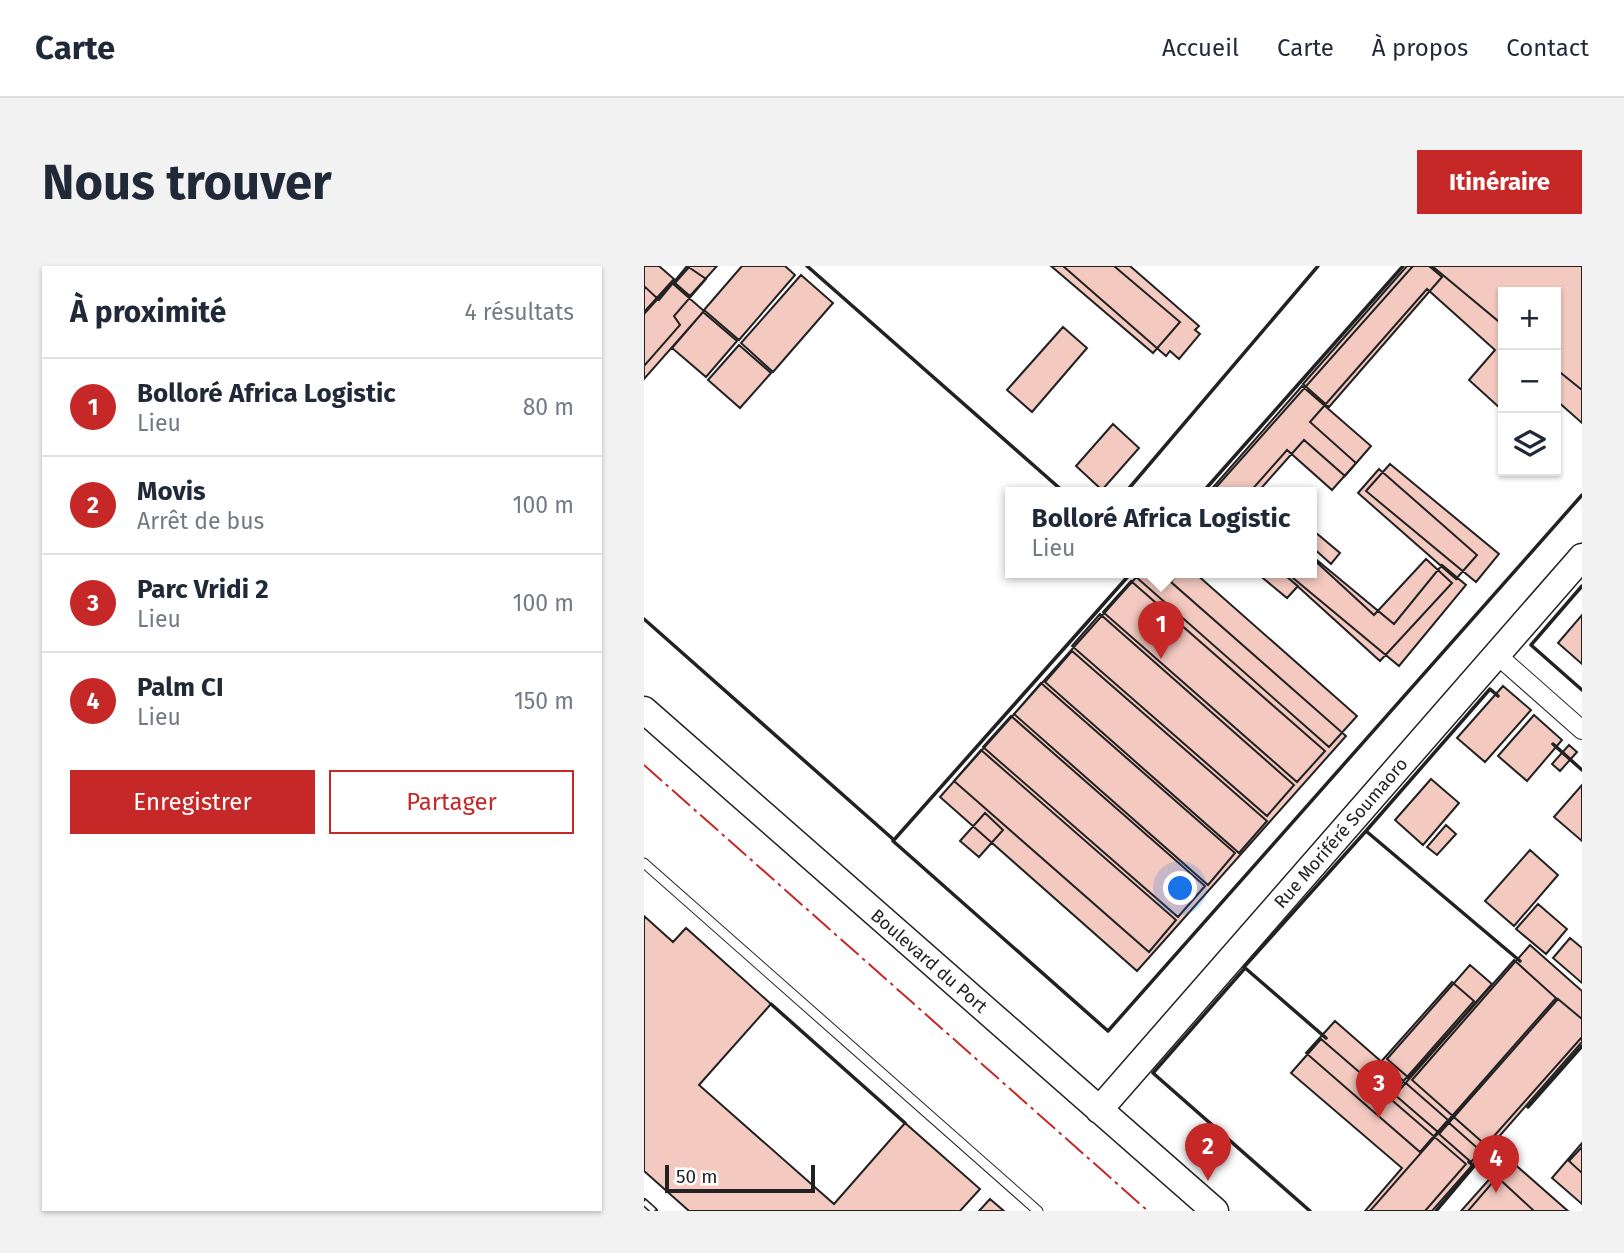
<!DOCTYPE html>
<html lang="fr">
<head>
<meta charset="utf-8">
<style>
  :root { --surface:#fff; --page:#f2f2f3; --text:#1f2937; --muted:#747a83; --line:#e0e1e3; --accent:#c62828 }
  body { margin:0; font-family:"Fira Sans",sans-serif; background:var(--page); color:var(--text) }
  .controls { position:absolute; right:21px; top:21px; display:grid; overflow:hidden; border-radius:0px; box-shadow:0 2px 5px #0004 }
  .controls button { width:63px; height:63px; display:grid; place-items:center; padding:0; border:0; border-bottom:2px solid var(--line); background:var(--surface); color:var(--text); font:35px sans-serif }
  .scale { position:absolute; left:21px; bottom:18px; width:150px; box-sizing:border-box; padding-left:7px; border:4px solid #222; border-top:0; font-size:19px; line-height:24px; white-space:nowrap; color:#222; -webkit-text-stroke:5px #fff; paint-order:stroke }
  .you { position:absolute; left:537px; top:623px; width:24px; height:24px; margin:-18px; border:5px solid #fff; border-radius:50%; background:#1a73e8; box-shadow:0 0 0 10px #1a73e833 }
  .badge { display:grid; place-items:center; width:46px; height:46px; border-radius:50%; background:var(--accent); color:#fff; font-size:23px; font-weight:700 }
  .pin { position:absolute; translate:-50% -58px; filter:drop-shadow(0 2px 4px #0008) }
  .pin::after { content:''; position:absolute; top:37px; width:24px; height:21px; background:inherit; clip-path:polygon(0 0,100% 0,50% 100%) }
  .popup { position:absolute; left:361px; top:221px; width:312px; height:91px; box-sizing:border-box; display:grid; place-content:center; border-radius:0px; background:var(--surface); filter:drop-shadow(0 2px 5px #0005); font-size:23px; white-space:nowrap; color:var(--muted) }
  .popup b { font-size:26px; color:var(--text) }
  .popup::after { content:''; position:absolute; left:50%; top:100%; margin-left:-14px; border:14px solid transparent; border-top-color:var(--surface) }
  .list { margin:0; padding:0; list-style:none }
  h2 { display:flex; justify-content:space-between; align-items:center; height:91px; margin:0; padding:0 28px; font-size:30px }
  h2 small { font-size:23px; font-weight:400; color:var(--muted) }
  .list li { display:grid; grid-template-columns:46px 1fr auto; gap:21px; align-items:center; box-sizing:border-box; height:98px; padding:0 28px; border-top:2px solid var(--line) }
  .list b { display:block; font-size:26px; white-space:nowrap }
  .list p { margin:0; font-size:23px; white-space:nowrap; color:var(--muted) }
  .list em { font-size:23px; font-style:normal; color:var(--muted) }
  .actions { display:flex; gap:14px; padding:21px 28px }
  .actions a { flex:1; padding:16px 0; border:2px solid var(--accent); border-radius:0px; text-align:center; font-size:24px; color:var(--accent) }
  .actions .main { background:var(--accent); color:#fff }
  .icon { flex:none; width:38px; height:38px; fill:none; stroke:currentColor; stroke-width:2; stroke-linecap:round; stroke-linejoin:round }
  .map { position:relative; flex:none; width:938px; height:945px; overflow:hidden; border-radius:0px }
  header { display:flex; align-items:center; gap:42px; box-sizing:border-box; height:98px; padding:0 35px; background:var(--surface); border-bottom:2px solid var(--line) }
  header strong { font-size:33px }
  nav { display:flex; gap:38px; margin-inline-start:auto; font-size:24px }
  .intro { display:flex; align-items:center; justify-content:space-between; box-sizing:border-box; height:168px; padding:0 42px }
  h1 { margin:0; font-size:49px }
  .button { padding:18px 32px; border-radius:0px; background:var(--accent); color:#fff; font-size:24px; font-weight:700 }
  main { display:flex; gap:42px; padding:0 42px }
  aside { flex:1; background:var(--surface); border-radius:0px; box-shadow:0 2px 5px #0004 }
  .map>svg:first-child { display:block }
</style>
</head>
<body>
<header>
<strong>Carte</strong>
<nav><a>Accueil</a><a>Carte</a><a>À propos</a><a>Contact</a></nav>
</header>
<div class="intro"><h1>Nous trouver</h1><a class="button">Itinéraire</a></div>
<main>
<aside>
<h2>À proximité<small>4 résultats</small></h2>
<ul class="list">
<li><span class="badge">1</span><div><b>Bolloré Africa Logistic</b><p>Lieu</p></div><em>80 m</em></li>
<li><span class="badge">2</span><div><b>Movis</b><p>Arrêt de bus</p></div><em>100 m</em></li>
<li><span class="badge">3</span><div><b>Parc Vridi 2</b><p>Lieu</p></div><em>100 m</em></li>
<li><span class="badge">4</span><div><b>Palm CI</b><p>Lieu</p></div><em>150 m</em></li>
</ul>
<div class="actions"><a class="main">Enregistrer</a><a>Partager</a></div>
</aside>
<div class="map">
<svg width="938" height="945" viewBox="0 0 938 945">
  <rect width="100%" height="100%" fill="#fff"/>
  <path fill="#f3c9c0" stroke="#222" stroke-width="2" d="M0,0H15L30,13L0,46Z
    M43,0L62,13L30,50L36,59L0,100V20L15,34Z
    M46,0H73L46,30L31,17Z
    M98,0H141L151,9L95,74L60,44Z
    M407,0H470L536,56L509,87Z
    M419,0H486L555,60L551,64L556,68L535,93L526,85L522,90Z
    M763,0H785L798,11L685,141L659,118Z
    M769,0H938V157L912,134V26H859L857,143L825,114L851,84L783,23L666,156L712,197L688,224L643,184L605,227H567Z
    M788,0H938V124L912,103V26H859V59Z
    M157,9L189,37L129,106L97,77Z
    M28,17L60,45L0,113V48Z
    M59,46L93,75L62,111L28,82Z
    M419,61L443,82L388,146L363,124Z
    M95,79L127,107L96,142L64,114Z
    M658,120L727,180L701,210L660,174L613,227H564Z
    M469,158L495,182L458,224L432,200Z
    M746,198L855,288L832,316L722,225Z
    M735,203L833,289L812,313L714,227Z
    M671,266L696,287L687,298L668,281Z
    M668,290L750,358L798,299L822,319L755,400L643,307H668Z
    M668,292L730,349L782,293L808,317L736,395L639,307H668Z
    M494,307H551L713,450L685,481L491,310Z
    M496,307H534L527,316L702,470L493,705L296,531Z
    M638,307L654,320L643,332L614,308Z
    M487,315L681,485L653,516L459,346Z
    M456,348L650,519L623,550L428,380Z
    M938,349V398L914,377Z
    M428,385L623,555L595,587L401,416Z
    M397,417L591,587L564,619L370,448Z
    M859,420L887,444L841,496L813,472Z
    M890,449L918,474L883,515L854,490Z
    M367,450L561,620L534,651L339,481Z
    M925,479L933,486L916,505L908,498Z
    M337,484L532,654L505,686L310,515Z
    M787,513L815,537L779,579L751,554Z
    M938,519V575L910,551Z
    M341,547L359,564L335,591L316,575Z
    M802,559L812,568L793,589L783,581Z
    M886,584L914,609L870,660L841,635Z
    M894,638L923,663L902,688L872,663Z
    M0,650L29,676L42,662L127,738L55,819L190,938L261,857L336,923L316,945H45L0,905Z
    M926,672L938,682V717L909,692Z
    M886,679L938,725V776L845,882L768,814Z
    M870,694L912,732L794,866L751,829Z
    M826,699L848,718L765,812L743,793Z
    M808,716L830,735L749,827L727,807Z
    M914,733L938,753V771L827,896L795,868Z
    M691,755L804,854L776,886L662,787Z
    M677,773L822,898L781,945H721L758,902L647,807Z
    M804,856L839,887L788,945H726Z
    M938,877V938L908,912Z
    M938,881V907L925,895Z
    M867,895L924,945H824Z
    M850,908L890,945H817Z
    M346,933L360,945H335Z"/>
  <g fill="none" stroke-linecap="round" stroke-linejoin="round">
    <defs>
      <path id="lane" d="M0,597L394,945"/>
      <path id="street" d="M853,389L938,464"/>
      <path id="secondary" d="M0,444L571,945
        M455,844L938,291"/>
    </defs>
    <use href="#lane" stroke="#222" stroke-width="11"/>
    <use href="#street" stroke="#222" stroke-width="20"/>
    <use href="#secondary" stroke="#222" stroke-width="29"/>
    <use href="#lane" stroke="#fff" stroke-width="9"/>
    <use href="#street" stroke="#fff" stroke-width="18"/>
    <use href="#secondary" stroke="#fff" stroke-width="26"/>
    <defs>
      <path id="rail" d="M0,936L10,945"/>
    </defs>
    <use href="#rail" stroke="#222" stroke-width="8"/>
    <use href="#rail" stroke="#fff" stroke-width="5" stroke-dasharray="16" stroke-linecap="butt"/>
    <path stroke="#222" stroke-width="3.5" d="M163,0L421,227
      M481,227L674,0
      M558,227L759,0
      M487,307L249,575L464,765L938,229
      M938,320L887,379L938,424
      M0,353L250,574
      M909,478L938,504
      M722,565L846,423L854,430
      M601,702L509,807L666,945
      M127,738L261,857
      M682,772L600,701L722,565L876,695
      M884,841L938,780
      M825,896L830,900L849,880
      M792,945L830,900L828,899"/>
    <path stroke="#c62828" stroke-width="2" stroke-dasharray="24 5 3.5 5" stroke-linecap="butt" d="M0,499L504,945"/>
  </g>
  <g text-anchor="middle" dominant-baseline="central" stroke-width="5" stroke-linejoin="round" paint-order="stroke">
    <g font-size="18" fill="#222" stroke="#fff">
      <text transform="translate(697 567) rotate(-49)">Rue Moriféré Soumaoro</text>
      <text transform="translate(285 695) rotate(41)">Boulevard du Port</text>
    </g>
  </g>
</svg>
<div class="controls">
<button>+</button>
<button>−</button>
<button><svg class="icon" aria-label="layers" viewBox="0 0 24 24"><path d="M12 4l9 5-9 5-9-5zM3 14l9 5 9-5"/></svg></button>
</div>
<div class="scale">50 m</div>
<div class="you"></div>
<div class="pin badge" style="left:517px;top:393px">1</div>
<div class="popup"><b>Bolloré Africa Logistic</b>Lieu</div>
<div class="pin badge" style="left:564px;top:915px">2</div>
<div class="pin badge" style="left:735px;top:852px">3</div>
<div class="pin badge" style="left:852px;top:927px">4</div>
</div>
</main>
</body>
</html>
